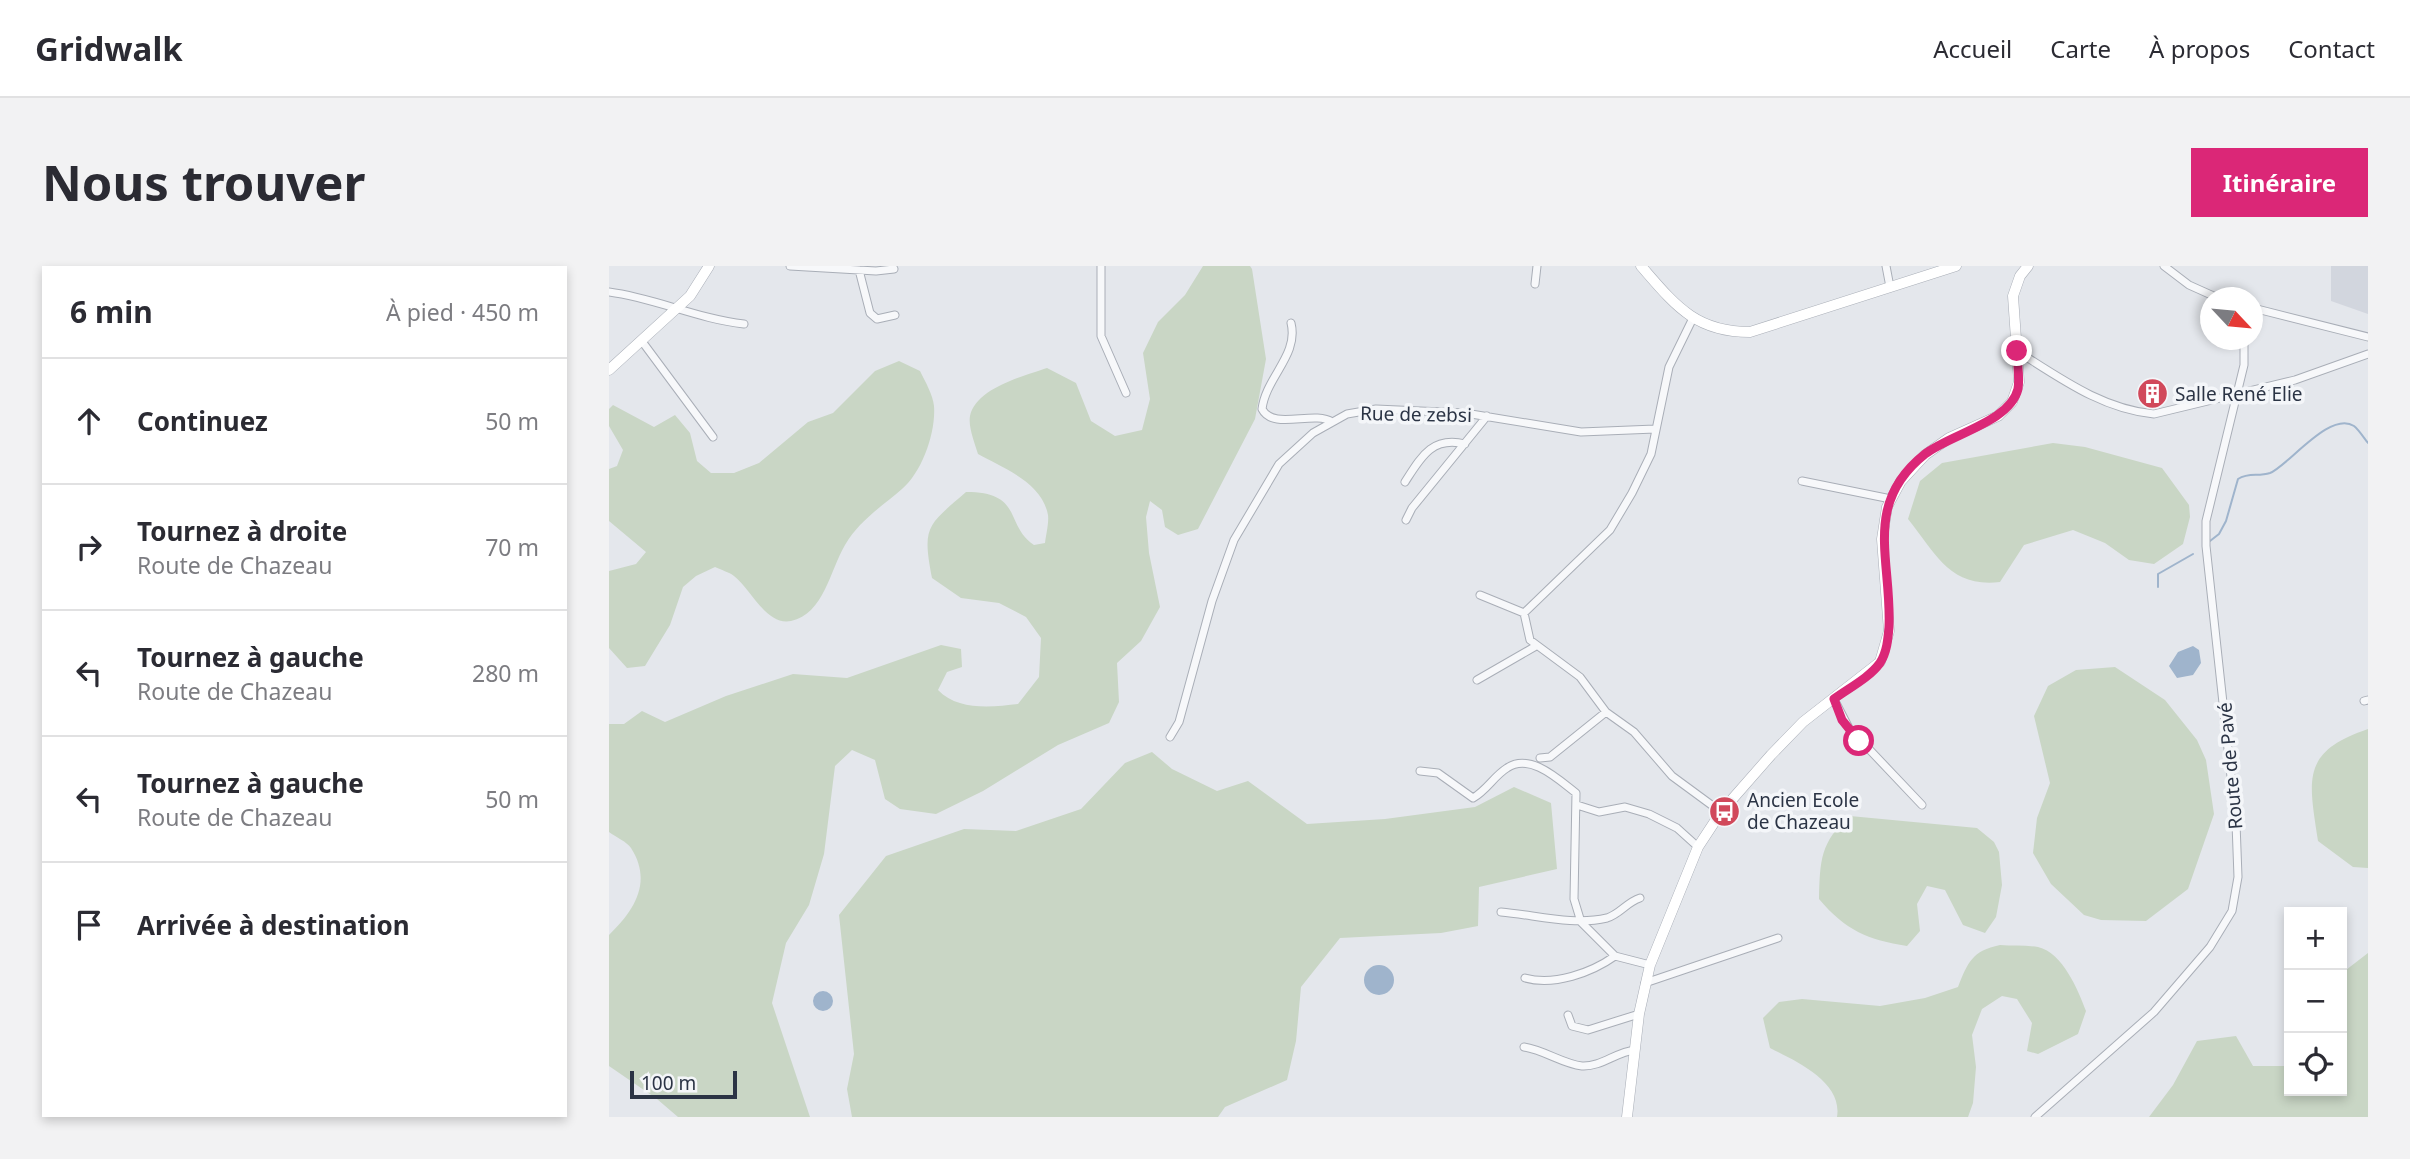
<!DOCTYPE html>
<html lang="fr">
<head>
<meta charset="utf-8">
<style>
  :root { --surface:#fff; --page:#f2f2f3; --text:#2b2b33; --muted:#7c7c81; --line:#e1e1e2; --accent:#db2777 }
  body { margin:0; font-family:"Noto Sans",sans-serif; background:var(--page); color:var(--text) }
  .controls { position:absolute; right:21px; bottom:21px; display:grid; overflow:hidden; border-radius:0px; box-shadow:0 4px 10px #0003 }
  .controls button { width:63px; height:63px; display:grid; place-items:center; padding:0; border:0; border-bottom:2px solid var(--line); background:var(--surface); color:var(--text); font:35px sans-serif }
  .compass { position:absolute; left:1591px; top:21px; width:63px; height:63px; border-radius:50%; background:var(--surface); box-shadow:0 4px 10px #0003; rotate:116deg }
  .scale { position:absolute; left:21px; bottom:18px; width:107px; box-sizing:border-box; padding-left:7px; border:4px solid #2b3445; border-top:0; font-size:19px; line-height:24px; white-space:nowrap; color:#2b3445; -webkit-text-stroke:5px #f4f6f9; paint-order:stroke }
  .stop { position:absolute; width:21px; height:21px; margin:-16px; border:5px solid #db2777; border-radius:50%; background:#fff }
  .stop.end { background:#db2777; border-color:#fff; box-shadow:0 2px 7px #0008 }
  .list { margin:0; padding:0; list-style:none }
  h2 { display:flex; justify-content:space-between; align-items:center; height:91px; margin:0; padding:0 28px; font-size:30px }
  h2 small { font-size:23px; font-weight:400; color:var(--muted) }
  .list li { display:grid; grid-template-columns:46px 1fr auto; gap:21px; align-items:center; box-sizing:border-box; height:126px; padding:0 28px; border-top:2px solid var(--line) }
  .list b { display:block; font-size:26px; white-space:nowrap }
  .list p { margin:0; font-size:23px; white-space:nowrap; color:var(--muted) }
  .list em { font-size:23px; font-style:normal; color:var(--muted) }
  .icon { flex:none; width:38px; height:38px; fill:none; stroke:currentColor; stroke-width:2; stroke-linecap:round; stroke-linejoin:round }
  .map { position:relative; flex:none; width:1759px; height:851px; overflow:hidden; border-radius:0px }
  header { display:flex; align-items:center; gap:42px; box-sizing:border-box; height:98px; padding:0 35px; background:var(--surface); border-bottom:2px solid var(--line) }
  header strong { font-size:33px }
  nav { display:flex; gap:38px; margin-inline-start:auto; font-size:24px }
  .intro { display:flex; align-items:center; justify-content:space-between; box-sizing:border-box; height:168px; padding:0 42px }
  h1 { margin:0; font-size:49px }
  .button { padding:18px 32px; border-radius:0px; background:var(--accent); color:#fff; font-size:24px; font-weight:700 }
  main { display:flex; gap:42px; padding:0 42px }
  aside { flex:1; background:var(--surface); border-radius:0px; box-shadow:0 4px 10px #0003 }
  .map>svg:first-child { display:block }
</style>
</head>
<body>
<header>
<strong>Gridwalk</strong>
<nav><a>Accueil</a><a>Carte</a><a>À propos</a><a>Contact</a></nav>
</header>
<div class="intro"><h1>Nous trouver</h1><a class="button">Itinéraire</a></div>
<main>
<aside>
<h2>6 min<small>À pied · 450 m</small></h2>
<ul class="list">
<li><svg class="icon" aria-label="ahead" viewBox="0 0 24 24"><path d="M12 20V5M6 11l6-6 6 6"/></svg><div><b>Continuez</b></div><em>50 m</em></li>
<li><svg class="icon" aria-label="right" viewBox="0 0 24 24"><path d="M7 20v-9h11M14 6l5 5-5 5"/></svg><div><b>Tournez à droite</b><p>Route de Chazeau</p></div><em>70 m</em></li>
<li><svg class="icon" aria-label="left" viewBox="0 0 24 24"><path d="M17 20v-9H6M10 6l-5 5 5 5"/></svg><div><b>Tournez à gauche</b><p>Route de Chazeau</p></div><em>280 m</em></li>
<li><svg class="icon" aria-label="left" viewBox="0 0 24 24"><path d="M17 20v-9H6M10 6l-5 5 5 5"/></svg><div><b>Tournez à gauche</b><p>Route de Chazeau</p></div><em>50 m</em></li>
<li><svg class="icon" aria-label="arrive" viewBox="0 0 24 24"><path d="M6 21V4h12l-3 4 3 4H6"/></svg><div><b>Arrivée à destination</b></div></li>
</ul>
</aside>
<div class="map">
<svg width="1759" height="851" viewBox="0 0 1759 851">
  <rect width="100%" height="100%" fill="#e4e7ec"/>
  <path fill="#d2d6de" d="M1722,0H1759V48L1722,35Z"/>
  <path fill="#c9d6c5" d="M594,0H641L643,3L657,93L646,153L589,263L569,269L556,261L553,244L541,235L537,251L540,287L551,341L532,375L508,397L510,436L500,457L449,479L374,525L327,548L291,543L276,533L266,494L243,484L226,500L215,588L200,639L177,677L163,737L201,851H69L48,833L0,800V669C25,645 44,616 22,582C18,576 7,571 0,566V458H15L33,445L56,456L117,430L184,408L238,412L332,379L352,383L353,401L338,406L329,424C349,445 383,441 409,438L430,411L432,372L417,351L390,337L352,332L323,312C313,260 318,260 357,226C415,226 395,259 425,279L436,277C437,269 440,257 439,249C433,216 394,202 369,188C366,178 359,161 361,150C367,122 415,110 438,102L467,117L482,155L506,170L533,164L541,133L534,87L549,56L576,29Z
    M290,95L311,105C316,115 324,129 325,140C327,167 313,206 293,223C272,241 250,255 236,279C221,304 215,348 182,355C157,360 142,323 125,310C120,306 112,304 106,301L87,310L74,321L61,359L36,400L18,402L0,382V305L27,298L37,286L0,255V203L8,200L14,184L0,160V143L4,139L45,161L66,149L81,167L88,195L102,207H125L150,197L199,156L224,147L266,105Z
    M1444,177L1476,181L1553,202L1580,239L1581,251L1574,278L1545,298L1520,294L1496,277L1464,264L1415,279L1391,316C1341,322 1327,288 1299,253L1311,215L1333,197Z
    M1506,401L1556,434L1588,474L1597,494L1605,548L1579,623L1537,655L1492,654L1475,649L1442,618L1424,587L1428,552L1441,517L1425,450L1439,420L1467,404Z
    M1759,463V602L1744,601L1709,575C1700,514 1691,486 1759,463Z
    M543,486L563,503L608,525L639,515L698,558L776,553L866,541L905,521L942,537L948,603L870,621L869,660L832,667L731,672L692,721L687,775L678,814L616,841L609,851H243L238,823L245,788L230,649L277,590L355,563L407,565L472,543L516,497Z
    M1241,550L1368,562L1385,576L1390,586L1393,619L1387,651L1376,667L1354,659L1336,624L1318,620L1308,638L1311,665L1298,680C1259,674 1236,664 1210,633C1211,595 1211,576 1241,550Z
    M1391,679C1403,680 1417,679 1429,681C1454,687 1469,724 1477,745L1469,768L1429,788L1418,785L1423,757L1408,733L1393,730L1373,743L1363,769L1367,801L1364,837L1359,851H1228C1234,816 1187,795 1161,782L1154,752L1170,736L1193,733L1271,740L1316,732L1349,721C1359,696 1363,685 1391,679Z
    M1759,687V851H1540L1564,819L1588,775L1627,770L1644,800H1680V825H1733V707Z"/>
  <path fill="#9fb4cc" d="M1584,380L1590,384L1592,397L1584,409L1568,412L1560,400L1569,386Z
    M755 714a15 15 0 1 1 30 0a15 15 0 1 1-30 0Z
    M204 735a10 10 0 1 1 20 0a10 10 0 1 1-20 0Z"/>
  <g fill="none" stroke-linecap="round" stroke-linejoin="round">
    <path stroke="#9fb4cc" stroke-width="2" d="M1601,275L1610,268L1617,255L1629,213C1640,206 1649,211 1661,207C1679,200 1721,144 1745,160C1750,164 1755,172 1759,177
      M1549,321V308L1584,288"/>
    <defs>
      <path id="street" d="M181,0L267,5L285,3
        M492,0V70L517,127
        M1277,0L1281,21
        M1555,0L1580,19L1609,32
        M250,4L261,47L268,53L286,49
        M926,18L928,0
        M0,26C46,32 89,53 135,58
        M1644,42L1759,71
        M682,57C690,89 657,111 653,143C664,165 705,144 723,156
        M32,74L104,171
        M1408,85C1451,112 1493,143 1545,148L1686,114L1759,88
        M1193,215L1282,233
        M796,216C812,191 823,170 856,178
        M797,254L803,242L878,150
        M871,329L915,347L1001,264L1023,227L1042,188L1060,101L1084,52
        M915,347L921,374L971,411L997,446L1025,466L1063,510L1112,546
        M868,414L927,380
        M1225,433L1240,462L1313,539
        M1755,435L1759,434
        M561,471L570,456L603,335L625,274L670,198L704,167L738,148L767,143L856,147L972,166L1046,163
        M931,492L941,491L997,446
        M811,505L829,507L864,532C878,524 885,510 898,502C921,486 950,514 967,527L965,633L972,656L1006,690L1041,699
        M968,539L990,546L1016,541L1040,548L1068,562L1089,581
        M892,646C927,649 964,660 998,652C1011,648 1018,636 1031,632
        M916,712C945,720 982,707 1006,690
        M1036,717L1169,672
        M959,749L963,760L979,764L1030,748
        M915,781C935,784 954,798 973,800C992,801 1007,786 1026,784
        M1426,851L1545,746L1601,681L1623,645L1629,611L1627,557L1597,280V255L1635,99V74"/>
      <path id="secondary" d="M1032,0C1066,39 1086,66 1141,66L1347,0
        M0,104L81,30L100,0
        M1018,851L1030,748L1041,699L1089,581L1112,546L1162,489L1194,456L1271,396L1280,365L1273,273L1278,241L1292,215L1316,189L1340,172L1389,150L1403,136L1410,116L1404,30L1411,10L1419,0"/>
    </defs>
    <use href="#street" stroke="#a9aeb7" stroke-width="9"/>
    <use href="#secondary" stroke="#a9aeb7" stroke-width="11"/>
    <use href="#street" stroke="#f7f8fa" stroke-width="7"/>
    <use href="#secondary" stroke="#fff" stroke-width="10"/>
  </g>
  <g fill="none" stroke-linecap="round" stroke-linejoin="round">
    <path stroke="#db2777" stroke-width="9" d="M1250,475L1233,454L1225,433C1240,422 1260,412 1271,397C1278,386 1279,373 1280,361C1283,294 1253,238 1316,188C1342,168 1401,156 1409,123C1411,111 1408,97 1408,85"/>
  </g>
  <defs>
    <symbol id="building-disc" viewBox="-11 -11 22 22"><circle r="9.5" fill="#d1495b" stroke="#f4f6f9"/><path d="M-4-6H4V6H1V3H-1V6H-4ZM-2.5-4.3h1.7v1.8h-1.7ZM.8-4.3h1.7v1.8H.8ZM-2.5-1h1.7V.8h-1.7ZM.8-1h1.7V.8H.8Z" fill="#fff"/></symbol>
    <symbol id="bus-disc" viewBox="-11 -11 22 22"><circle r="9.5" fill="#d1495b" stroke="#f4f6f9"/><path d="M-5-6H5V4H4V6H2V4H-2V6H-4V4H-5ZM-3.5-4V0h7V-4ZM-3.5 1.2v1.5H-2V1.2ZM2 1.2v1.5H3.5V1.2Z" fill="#fff"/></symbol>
  </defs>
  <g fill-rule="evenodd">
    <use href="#building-disc" x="1526" y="110" width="35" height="35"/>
    <use href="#bus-disc" x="1098" y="528" width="35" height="35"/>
  </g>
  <g text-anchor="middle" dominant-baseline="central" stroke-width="7" stroke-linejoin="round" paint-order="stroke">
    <g font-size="19" fill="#2b3445" stroke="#f4f6f9" text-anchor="start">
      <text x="1566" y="128">Salle René Elie</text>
      <text x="1138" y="534">Ancien Ecole<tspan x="1138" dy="22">de Chazeau</tspan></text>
    </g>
    <g font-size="19" fill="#2b3445" stroke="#f4f6f9">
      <text transform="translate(807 148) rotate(1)">Rue de zebsi</text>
      <text transform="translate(1621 500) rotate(-95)">Route de Pavé</text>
    </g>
  </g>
</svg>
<div class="controls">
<button>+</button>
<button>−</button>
<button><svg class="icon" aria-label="locate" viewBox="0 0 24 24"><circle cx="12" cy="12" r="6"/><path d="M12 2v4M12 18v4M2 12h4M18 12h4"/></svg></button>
</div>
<svg class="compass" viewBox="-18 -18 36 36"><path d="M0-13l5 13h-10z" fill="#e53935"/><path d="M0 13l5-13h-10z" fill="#7c7c81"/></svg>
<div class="scale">100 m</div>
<div class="stop" style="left:1250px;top:475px"></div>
<div class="stop end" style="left:1408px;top:85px"></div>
</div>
</main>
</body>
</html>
